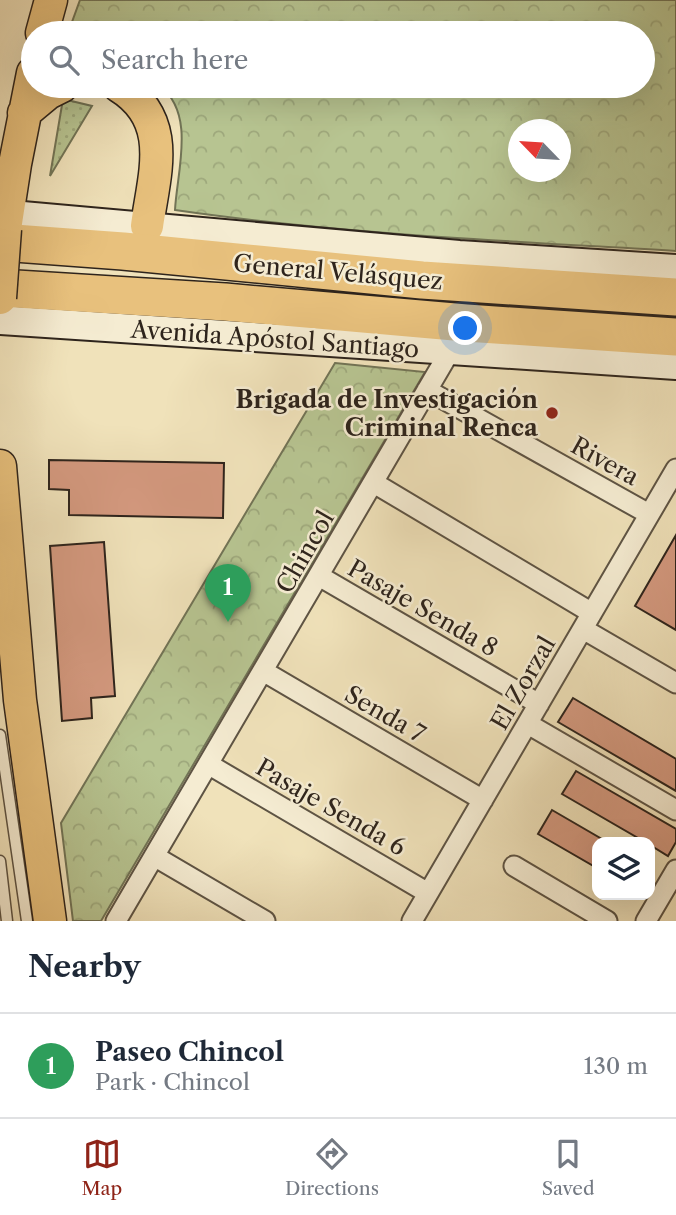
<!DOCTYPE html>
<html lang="en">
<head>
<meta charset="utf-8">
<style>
  :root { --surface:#fff; --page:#f2f2f3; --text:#1f2937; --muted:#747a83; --line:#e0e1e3; --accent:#8f2418 }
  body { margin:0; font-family:"Libre Caslon Text",serif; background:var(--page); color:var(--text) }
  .controls { position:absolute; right:21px; bottom:21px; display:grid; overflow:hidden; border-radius:14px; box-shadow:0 7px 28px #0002 }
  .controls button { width:63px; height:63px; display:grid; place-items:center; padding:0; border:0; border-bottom:2px solid var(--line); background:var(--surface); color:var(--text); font:35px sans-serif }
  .compass { position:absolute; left:508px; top:119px; width:63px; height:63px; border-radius:50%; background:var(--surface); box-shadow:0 7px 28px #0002; rotate:295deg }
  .you { position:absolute; left:466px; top:329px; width:24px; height:24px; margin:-18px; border:5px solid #fff; border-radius:50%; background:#1a73e8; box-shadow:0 0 0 10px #1a73e833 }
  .badge { display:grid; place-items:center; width:46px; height:46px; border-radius:50%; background:var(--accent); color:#fff; font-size:23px; font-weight:700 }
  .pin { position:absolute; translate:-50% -58px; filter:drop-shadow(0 2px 4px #0008) }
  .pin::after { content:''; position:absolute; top:37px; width:24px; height:21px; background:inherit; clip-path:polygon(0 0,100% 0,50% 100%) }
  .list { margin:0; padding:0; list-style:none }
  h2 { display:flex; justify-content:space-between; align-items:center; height:91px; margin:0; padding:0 28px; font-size:30px }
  h2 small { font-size:23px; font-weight:400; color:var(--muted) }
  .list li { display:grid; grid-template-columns:46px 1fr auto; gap:21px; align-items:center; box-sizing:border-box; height:105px; padding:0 28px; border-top:2px solid var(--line) }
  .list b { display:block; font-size:26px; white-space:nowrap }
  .list p { margin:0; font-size:23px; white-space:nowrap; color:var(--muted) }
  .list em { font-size:23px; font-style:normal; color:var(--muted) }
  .icon { flex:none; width:38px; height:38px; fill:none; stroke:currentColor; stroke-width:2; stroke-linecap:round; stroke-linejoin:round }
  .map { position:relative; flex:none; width:676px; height:921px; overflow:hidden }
  .search { position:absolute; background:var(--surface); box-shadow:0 7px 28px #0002; left:21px; right:21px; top:21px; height:77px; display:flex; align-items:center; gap:18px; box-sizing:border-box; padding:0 24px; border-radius:38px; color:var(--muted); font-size:26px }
  .sheet { height:196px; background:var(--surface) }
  nav { display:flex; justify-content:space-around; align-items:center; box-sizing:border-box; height:98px; border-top:2px solid var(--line); background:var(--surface); font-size:19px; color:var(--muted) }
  nav a { display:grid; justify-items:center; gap:4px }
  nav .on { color:var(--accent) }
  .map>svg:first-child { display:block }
</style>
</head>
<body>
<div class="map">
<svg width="676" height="921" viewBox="0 0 676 921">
  <defs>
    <pattern id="grass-dots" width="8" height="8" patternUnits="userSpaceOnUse" patternTransform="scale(1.75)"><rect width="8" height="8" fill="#b7c491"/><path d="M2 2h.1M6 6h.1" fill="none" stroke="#9ea87c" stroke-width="1.8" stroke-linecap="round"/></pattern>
    <pattern id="park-crowns" width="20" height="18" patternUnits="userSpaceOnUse" patternTransform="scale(1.75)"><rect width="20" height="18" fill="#b7c491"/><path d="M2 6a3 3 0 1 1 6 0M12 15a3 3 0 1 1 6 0" fill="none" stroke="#9ea87c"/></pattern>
  </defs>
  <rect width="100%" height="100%" fill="#f0e2ba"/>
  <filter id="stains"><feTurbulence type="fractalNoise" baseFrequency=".00286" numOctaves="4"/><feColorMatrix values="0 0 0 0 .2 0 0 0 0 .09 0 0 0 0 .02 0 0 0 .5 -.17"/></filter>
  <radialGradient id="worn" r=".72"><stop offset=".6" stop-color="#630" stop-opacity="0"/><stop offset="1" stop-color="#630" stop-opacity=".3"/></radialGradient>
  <path fill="url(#grass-dots)" stroke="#727456" stroke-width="2" d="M63,99L92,106L50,176Z"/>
  <path fill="url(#park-crowns)" stroke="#727456" stroke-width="2" fill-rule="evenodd" d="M80,0H676V251C509,241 341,234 175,210C177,171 196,114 160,86H643V33H68ZM518,130H560V172H518Z
    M335,363L425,372L101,921H73L61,823Z"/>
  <path fill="#d4997f" stroke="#2e241c" stroke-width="2" d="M49,460L224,463L223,518L69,515V490L49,489Z
    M676,535V630L635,606Z
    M104,542L115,696L91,698L92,718L62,721L50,546Z
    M573,698L676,759V791L558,722Z
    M576,771L676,829V842L668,856L650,845V842H645L562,794Z
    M552,810L607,842H597V868L538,834Z"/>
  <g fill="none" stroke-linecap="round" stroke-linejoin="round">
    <defs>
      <path id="lane" d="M0,735L27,921
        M0,861L7,921"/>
      <path id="street" d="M427,390L649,514
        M374,483L592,613
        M319,576L539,704
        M583,629L676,683
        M263,671L483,800
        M528,724L676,810
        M208,764L428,893
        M154,856L265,921
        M514,866L607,921
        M116,921L450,351
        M412,921L676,469
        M646,921L676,870"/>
      <path id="secondary" d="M0,214L459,255L676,269
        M0,320L676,365"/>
      <path id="primary" d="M42,33L51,0
        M119,86C174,120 154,174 147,226
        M24,113L48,93L62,86
        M5,229L15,164L33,73
        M0,466L20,700L50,921"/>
      <path id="highway" d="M0,242L123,251L422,280L676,297
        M0,288L225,302L466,323L676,337"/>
    </defs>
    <use href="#lane" stroke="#5e5444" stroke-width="13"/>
    <use href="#street" stroke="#5e5444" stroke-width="23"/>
    <use href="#secondary" stroke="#2e241c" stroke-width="32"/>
    <use href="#primary" stroke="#2e241c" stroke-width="35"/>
    <use href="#highway" stroke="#2e241c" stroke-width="40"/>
    <use href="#lane" stroke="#f5ecd2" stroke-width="10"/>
    <use href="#street" stroke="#f5ecd2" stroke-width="19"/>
    <use href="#secondary" stroke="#f5ecd2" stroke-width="28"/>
    <use href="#primary" stroke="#e8c17d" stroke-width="32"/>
    <use href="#highway" stroke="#e8c17d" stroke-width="37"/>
    <defs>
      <path id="primary-bridge" d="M0,298L5,229"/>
    </defs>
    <use href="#primary-bridge" stroke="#2e241c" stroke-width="35" stroke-linecap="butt"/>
    <use href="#primary-bridge" stroke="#e8c17d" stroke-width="32"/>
  </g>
  <circle fill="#8f2418" stroke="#f5ecd2" stroke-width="2.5" cx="552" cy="413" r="7"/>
  <g text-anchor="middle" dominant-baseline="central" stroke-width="5" stroke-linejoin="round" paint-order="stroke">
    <g font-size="24" fill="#2e241c" stroke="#f5ecd2">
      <text transform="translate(338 272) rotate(5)">General Velásquez</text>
      <text transform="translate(275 339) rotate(4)">Avenida Apóstol Santiago</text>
      <text transform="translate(605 461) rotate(29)">Rivera</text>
      <text transform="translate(305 552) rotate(-60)">Chincol</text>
      <text transform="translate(423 608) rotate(30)">Pasaje Senda 8</text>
      <text transform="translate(523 683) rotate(-60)">El Zorzal</text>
      <text transform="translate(385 714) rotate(30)">Senda 7</text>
      <text transform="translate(331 807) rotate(30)">Pasaje Senda 6</text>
    </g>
    <g font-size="24" font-weight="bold" fill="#2e241c" stroke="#f5ecd2" text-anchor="end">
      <text x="538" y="399">Brigada de Investigación<tspan x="538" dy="28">Criminal Renca</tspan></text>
    </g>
  </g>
  <rect width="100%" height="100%" filter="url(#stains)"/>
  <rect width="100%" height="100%" fill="url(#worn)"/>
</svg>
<div class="controls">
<button><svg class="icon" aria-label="layers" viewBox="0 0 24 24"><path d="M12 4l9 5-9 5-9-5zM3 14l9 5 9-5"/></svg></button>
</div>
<svg class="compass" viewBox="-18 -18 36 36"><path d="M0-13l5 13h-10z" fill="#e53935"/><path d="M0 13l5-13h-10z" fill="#747a83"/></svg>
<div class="you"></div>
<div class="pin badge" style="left:228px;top:622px;background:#2e9e5b">1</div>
<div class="search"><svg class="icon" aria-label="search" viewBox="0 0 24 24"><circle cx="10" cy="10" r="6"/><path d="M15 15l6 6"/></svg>Search here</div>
</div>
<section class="sheet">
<h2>Nearby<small></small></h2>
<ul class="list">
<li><span class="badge" style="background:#2e9e5b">1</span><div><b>Paseo Chincol</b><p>Park · Chincol</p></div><em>130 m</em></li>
</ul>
</section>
<nav>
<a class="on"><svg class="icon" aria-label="map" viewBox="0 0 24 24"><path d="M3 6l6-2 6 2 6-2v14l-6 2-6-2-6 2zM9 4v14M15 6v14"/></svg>Map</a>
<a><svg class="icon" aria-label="directions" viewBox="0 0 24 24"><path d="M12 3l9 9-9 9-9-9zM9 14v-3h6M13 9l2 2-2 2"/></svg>Directions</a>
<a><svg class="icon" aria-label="saved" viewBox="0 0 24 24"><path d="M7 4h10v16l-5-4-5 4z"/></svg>Saved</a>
</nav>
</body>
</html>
